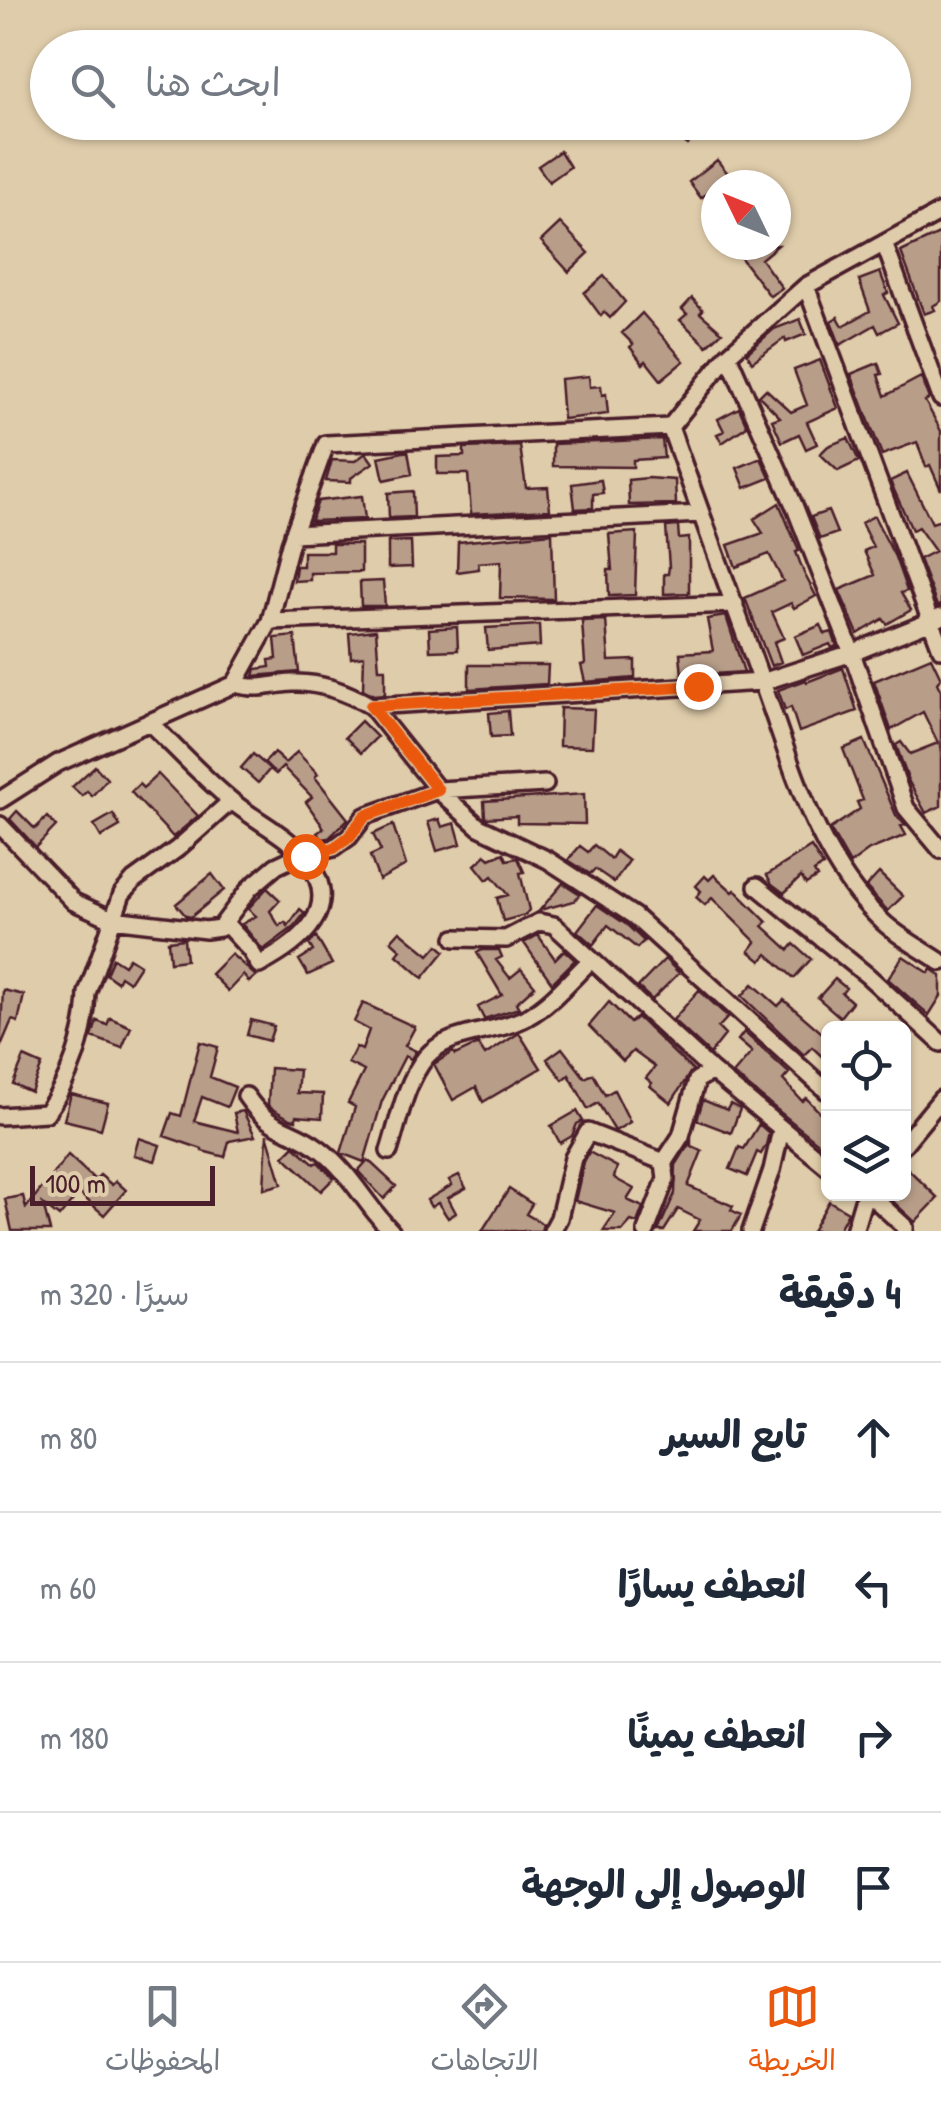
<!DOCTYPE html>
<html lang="ar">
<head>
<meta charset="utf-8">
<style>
  :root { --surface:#fff; --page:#f2f2f3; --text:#1f2937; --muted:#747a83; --line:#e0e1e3; --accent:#ea580c }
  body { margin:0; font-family:"Patrick Hand","Playpen Sans Arabic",sans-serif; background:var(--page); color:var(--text); direction:rtl }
  .controls { position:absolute; right:30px; bottom:30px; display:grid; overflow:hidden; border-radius:15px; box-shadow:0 2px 8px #0004 }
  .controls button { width:90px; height:90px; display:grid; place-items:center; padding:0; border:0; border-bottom:2px solid var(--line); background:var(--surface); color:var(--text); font:50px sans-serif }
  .compass { position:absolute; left:701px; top:170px; width:90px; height:90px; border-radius:50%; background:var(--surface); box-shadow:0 2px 8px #0004; rotate:313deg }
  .scale { position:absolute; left:30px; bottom:25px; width:185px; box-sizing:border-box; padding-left:10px; border:5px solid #4a1f2b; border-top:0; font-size:28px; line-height:35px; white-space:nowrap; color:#4a1f2b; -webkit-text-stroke:8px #dfccaa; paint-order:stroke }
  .stop { position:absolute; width:30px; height:30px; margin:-22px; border:8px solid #ea580c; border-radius:50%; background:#fff }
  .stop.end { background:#ea580c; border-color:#fff; box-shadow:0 2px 10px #0008 }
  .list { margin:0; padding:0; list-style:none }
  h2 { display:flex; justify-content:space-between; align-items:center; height:130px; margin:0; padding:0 40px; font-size:42px }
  h2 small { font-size:32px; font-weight:400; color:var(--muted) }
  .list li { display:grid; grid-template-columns:65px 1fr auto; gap:30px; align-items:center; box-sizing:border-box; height:150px; padding:0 40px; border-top:2px solid var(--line) }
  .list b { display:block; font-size:38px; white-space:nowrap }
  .list em { font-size:32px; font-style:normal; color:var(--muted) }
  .icon { flex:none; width:55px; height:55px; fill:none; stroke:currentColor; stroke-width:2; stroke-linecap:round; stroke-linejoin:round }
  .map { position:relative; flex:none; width:941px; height:1231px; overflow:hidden; direction:ltr }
  .search { position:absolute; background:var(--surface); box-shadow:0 2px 8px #0004; left:30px; right:30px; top:30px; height:110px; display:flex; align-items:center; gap:25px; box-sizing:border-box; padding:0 35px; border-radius:55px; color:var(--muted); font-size:38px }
  .sheet { height:730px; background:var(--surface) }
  nav { display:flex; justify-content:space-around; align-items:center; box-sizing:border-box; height:140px; border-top:2px solid var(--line); background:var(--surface); font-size:28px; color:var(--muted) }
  nav a { display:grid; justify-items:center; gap:5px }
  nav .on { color:var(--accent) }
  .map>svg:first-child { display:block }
</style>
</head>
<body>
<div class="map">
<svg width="941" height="1231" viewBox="0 0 941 1231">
  <rect width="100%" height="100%" fill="#dfccaa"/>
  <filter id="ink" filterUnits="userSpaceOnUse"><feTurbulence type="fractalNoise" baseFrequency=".01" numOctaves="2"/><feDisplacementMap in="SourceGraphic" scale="20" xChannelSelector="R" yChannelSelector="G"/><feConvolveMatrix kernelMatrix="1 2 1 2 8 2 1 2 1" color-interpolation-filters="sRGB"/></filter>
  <g filter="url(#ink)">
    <path fill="#b89e89" stroke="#4a1f2b" stroke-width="2.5" d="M666,122H712L687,145Z
      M560,151L570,167L549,182L538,166Z
      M717,160L730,176L701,198L689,182Z
      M560,223L589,253L569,272L541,241Z
      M941,233V301L933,306L935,310L924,314L901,252Z
      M731,245H778L761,259L782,288L770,296Z
      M880,272L888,293L884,295L898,323L879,333L875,325L840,345L831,321L838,317L843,326L870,311L859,280Z
      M604,276L625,302L610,318L604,312L601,316L584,293Z
      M692,298L703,310L700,313L722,332L707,346L680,320L687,314L682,309Z
      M642,313L684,361L661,380L646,361L643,364L630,347L633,344L622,333Z
      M800,319L806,334L786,342L785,338L752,362L747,353L774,329Z
      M820,360L838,408L807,422L817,444L806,449L799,434L782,442L772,420L780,417L759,396L766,389L791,412L807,405L794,370Z
      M878,363L882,374L878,375L885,396L921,377L929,399L925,401L941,431V490L930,465L926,467L917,442L882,455L851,374Z
      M589,376L590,387L601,386L602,395L606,394L608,414L563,419L560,379Z
      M739,408L747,426L722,443L717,434L724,431L718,419Z
      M848,438L859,461L838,471L820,454L828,446Z
      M662,439L664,458L633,460V467L553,466V444Z
      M520,446L526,488L548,487L550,510L471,514L468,474H437V457L464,456V448Z
      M408,451L412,474L384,480L379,457Z
      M366,453L373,463L351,478V482L326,481L332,460L355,461Z
      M761,458L770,478L745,488L737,468Z
      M907,473L932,523L941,520V606H937L919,559L935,551L918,527L912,530L890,481Z
      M648,478L675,480L676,504L629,505L628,480Z
      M601,480L603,493L593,494V508L575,509L572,484Z
      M413,491L414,517L389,518L388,493Z
      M362,496L365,519L311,521L318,501Z
      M779,503L799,551L796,552L804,573L816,596L794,608L791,603L772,612L784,638L774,642L781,662L771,666L745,598L783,581L769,554L736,567L728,545L763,533L754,519Z
      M828,511L837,533L820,539L811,517Z
      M874,516L895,557L907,591L901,593L911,610L887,624L883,619L858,634L839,590L875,575L864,551L873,547L861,523Z
      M678,526L679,539L689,538V593L664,594V574H668L669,567L666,527Z
      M637,532L635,595L609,596L608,570H612L609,534Z
      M552,533L554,599L500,598L501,561L478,563L479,569L457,572L458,542Z
      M411,541L412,567L388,568V542Z
      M332,544H361V572L310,573V580L294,581L296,566H303V552H332Z
      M383,581L385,606H361L360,582Z
      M726,616L744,672L682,676L680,653L713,651L707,619Z
      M606,620L609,661L635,660V678L585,682L581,665L585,664L582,621Z
      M539,625L540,646L488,650L486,628Z
      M821,625L825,634L832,632L837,646L832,648L830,644L803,655L795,636Z
      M457,627L458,650L430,651L429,629Z
      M376,630L379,669H385V694L374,695L363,689L364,656L351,658L349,633Z
      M295,636L299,672L254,676L256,669L270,667L269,660L277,659L275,638Z
      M931,657L941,678L937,683L941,691V806L926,813L909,782L896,745L901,742L910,754L938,743L923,712L891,730L874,681Z
      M469,665H548L547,684L469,689Z
      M843,668L857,711L799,732L791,707L785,710L778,690L806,680L807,682Z
      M560,708L594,709L592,747L559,746Z
      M508,711L510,736L491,737L489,713Z
      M361,721L377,737L361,753L345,737Z
      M864,740L896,815L905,825L901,826L906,835L869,850L850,864L830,829L860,809L857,802L863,800L843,749Z
      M297,752L318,774L315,777L348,819L329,838L322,839L317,833L324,828L306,802L312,797L283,767L276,774L270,769L258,783L241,768L253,754L270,769L264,763L274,753L285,763Z
      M95,766L107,779L92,796L87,791L82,796L72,787Z
      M158,774L198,816L173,837L131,792L139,784L143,788Z
      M584,794L585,824L517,823V816L485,818L484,801Z
      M17,811L35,829L47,817L56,826L36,847L10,819Z
      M113,814L120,826L101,837L94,825Z
      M439,819L442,827L455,823L461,844L437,851L428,822Z
      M393,825L406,865L379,880L370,856L381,851L373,834Z
      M594,845L611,859L616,851L629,861L614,882L595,869L590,874L568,860L580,846L588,852Z
      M811,847L823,866L814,872L817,877L806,884L801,877L784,893L772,884L767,875Z
      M504,853L507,860L518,858L524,872L520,873L529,910L525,915L503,921L497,898L508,895L492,876L487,880L475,865L486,855L490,859Z
      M879,873L903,896L888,911L866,887Z
      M212,874L224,890L191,917L186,916L176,904Z
      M714,875L733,892L735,890L767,922L763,926L789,950L794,944L811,959L794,978L767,954L761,961L749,951L756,942L712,898L705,905L696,897L701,891L696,886L705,876L709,880Z
      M563,883L580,894L574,901L540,910Z
      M267,888L280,900L270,911L279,926L285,922L288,926L300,909L305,913L294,927L263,950L242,924L256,916L248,909Z
      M597,905L627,925L644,941L637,948L608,925L593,945L577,931Z
      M400,931L429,955L438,945L445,951L423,978L397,955L401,950L391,941Z
      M538,935L555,959L564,950L575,960L552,983L524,943Z
      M316,937L332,964L308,975L299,960L313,951L309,944Z
      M184,939L186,960L170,962L168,941Z
      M482,950H499L502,957L496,960L510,978L521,969L535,986L516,1003L519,1008L484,1019L478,1007L502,995L477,953Z
      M231,954L256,976L249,982L243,975L228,991L211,974Z
      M903,956L929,973L931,969L941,976V996L929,1015L888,979Z
      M113,958L124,965L129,958L140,965L129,982L120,976L117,982L106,974Z
      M665,959L679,973L652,1000L638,987Z
      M835,979L846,988L842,993L852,1002L840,1017L818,998Z
      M753,984L778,1006L784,1000L828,1038V1062L812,1047L804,1055L742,996Z
      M3,990L24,995L18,1022L12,1020L0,1048Z
      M699,990L728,1017L718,1028L725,1035L710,1054L673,1020Z
      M609,1002L630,1023L637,1017L692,1070L671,1103L650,1086L652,1083L646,1078L655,1067L633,1051L623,1061L589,1026Z
      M363,1003L415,1027L405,1046L416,1051L411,1059L405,1056L382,1101L364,1162L341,1153L355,1107L348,1103L364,1071L348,1063L356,1047L362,1050L369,1030L354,1022Z
      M110,1018L131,1027L122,1048L92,1037L97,1021L107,1025Z
      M251,1020L274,1026L269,1041L247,1035Z
      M744,1032L789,1073L783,1080L802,1101L806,1098L828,1121V1151L733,1074L752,1052L738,1040Z
      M519,1033L541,1068L483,1102L476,1087L453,1100L434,1064L453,1052L455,1055L478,1044L485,1055Z
      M200,1042L218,1047L210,1077L235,1087L227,1107L202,1097L194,1121L238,1132L234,1113L243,1111L255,1136L229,1141L225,1157L202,1151V1149L164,1136L172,1113L181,1116Z
      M562,1048L585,1078L593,1074L605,1095L614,1090L630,1122L615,1131L598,1103L588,1109L569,1075L563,1080L547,1059Z
      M24,1057L42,1065L31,1092L13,1084Z
      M270,1068L299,1070L297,1093L323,1094L322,1118L296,1116V1120L290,1119L271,1108L268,1105Z
      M71,1094L108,1103L101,1129L64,1120Z
      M703,1100L727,1110L730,1104L740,1109L731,1133L697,1120Z
      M577,1111L583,1121L577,1124L572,1136L560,1143L551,1126Z
      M759,1124L769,1133L766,1145L761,1154L757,1152L747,1176L730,1169L739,1147L744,1149Z
      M267,1134L282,1184L264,1189Z
      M139,1138L160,1145L155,1161L134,1155Z
      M691,1141V1146L702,1151L688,1186L733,1206L731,1210L741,1215L732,1231H693L700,1220L678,1209L664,1231H658L675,1193L676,1165Z
      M294,1146L315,1164L318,1162L334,1178L321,1191L284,1156Z
      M589,1152L617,1167L614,1178L634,1189L627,1200L643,1207L637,1223L631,1221L622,1231H603L615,1213L575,1201L584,1162Z
      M68,1155L95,1180L100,1175L112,1185L116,1181L126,1190L104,1215L79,1193L59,1217L43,1204L50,1231H12L5,1199L23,1196L26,1208Z
      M368,1160L396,1186L384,1199L358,1171Z
      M904,1165L938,1198L915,1222L885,1194H904Z
      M459,1175L466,1188L448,1198L456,1213L448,1218L438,1203L431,1207L427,1200L452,1185L449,1180Z
      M509,1189L532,1204L526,1214L543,1224L541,1231H482Z
      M829,1201L848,1212L838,1231H812Z"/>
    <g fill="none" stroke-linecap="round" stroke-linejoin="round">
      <defs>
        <path id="minor" d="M941,212L806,286L728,355L670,427L326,444L290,544L270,621L235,684C262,691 268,684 293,683C321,682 347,692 371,706L762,682C792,764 816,860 883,922C900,938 922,949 941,962
          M884,243L941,398
          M806,286L941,649
          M670,427L762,682L852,653L794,505L728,355
          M293,534L701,514
          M941,617L852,653L906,808L941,850
          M270,621L735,604
          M371,706L438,790L479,827L548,860L634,916L828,1092
          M149,722C177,749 203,778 233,802C256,821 289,836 306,859C345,908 301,943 259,965L250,950L225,923
          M0,800L58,763L235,684
          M0,825L74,902L112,919L206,930L220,928L250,888L276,866L295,857L334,848L349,837L365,816L438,790L545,784
          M757,886L868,976L941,1043
          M455,938L506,939L539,922L554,925L712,1071L828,1167
          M246,1096C272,1134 288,1125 320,1149C349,1171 366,1205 391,1231
          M0,1116L46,1113C70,1080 86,1034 87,993L122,894L134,880L177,849L231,801
          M904,1144L941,1099
          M389,1151C399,1120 405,1083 426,1057C449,1030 497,1034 527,1017C552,1003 571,979 591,960
          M869,1194L905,1227V1231
          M552,1231L559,1218L573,1158L588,1132L664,1162
          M646,1231L666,1179L664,1162L681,1136L697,1080L712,1071
          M751,1231L772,1170L781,1130
          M854,1231L865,1194"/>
      </defs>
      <use href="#minor" stroke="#4a1f2b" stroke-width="22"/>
      <use href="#minor" stroke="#dfccaa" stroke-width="15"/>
    </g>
  </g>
  <g fill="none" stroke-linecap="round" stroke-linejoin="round" filter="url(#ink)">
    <path stroke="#ea580c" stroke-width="12" d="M305,856L334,848L349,837L365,816L438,790L371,706L698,686"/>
  </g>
</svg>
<div class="controls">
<button><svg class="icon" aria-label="locate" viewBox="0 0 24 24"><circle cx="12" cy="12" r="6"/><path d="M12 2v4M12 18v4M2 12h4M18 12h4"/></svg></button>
<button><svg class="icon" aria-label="layers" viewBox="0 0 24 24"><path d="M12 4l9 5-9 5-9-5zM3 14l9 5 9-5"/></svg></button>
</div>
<svg class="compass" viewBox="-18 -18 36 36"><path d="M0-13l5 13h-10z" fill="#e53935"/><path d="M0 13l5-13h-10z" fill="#747a83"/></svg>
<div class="scale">100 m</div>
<div class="stop" style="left:305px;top:856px"></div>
<div class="stop end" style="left:698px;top:686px"></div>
<div class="search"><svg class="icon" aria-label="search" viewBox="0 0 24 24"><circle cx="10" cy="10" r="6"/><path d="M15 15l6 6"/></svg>ابحث هنا</div>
</div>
<section class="sheet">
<h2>4 دقيقة<small>سيرًا · 320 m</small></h2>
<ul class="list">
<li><svg class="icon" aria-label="ahead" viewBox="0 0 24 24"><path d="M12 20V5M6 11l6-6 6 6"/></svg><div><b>تابع السير</b></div><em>80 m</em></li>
<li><svg class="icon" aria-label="left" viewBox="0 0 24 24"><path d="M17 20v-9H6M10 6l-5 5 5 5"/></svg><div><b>انعطف يسارًا</b></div><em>60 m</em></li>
<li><svg class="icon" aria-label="right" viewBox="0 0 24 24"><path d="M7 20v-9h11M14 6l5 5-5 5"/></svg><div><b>انعطف يمينًا</b></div><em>180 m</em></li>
<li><svg class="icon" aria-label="arrive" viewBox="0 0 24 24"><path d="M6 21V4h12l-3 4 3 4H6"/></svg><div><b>الوصول إلى الوجهة</b></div></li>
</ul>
</section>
<nav>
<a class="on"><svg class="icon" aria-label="map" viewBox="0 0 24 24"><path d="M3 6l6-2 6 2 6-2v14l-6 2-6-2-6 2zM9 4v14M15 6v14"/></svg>الخريطة</a>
<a><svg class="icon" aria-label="directions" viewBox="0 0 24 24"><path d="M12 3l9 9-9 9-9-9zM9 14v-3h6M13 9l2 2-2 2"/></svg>الاتجاهات</a>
<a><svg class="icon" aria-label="saved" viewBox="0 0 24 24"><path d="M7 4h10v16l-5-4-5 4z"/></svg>المحفوظات</a>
</nav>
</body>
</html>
